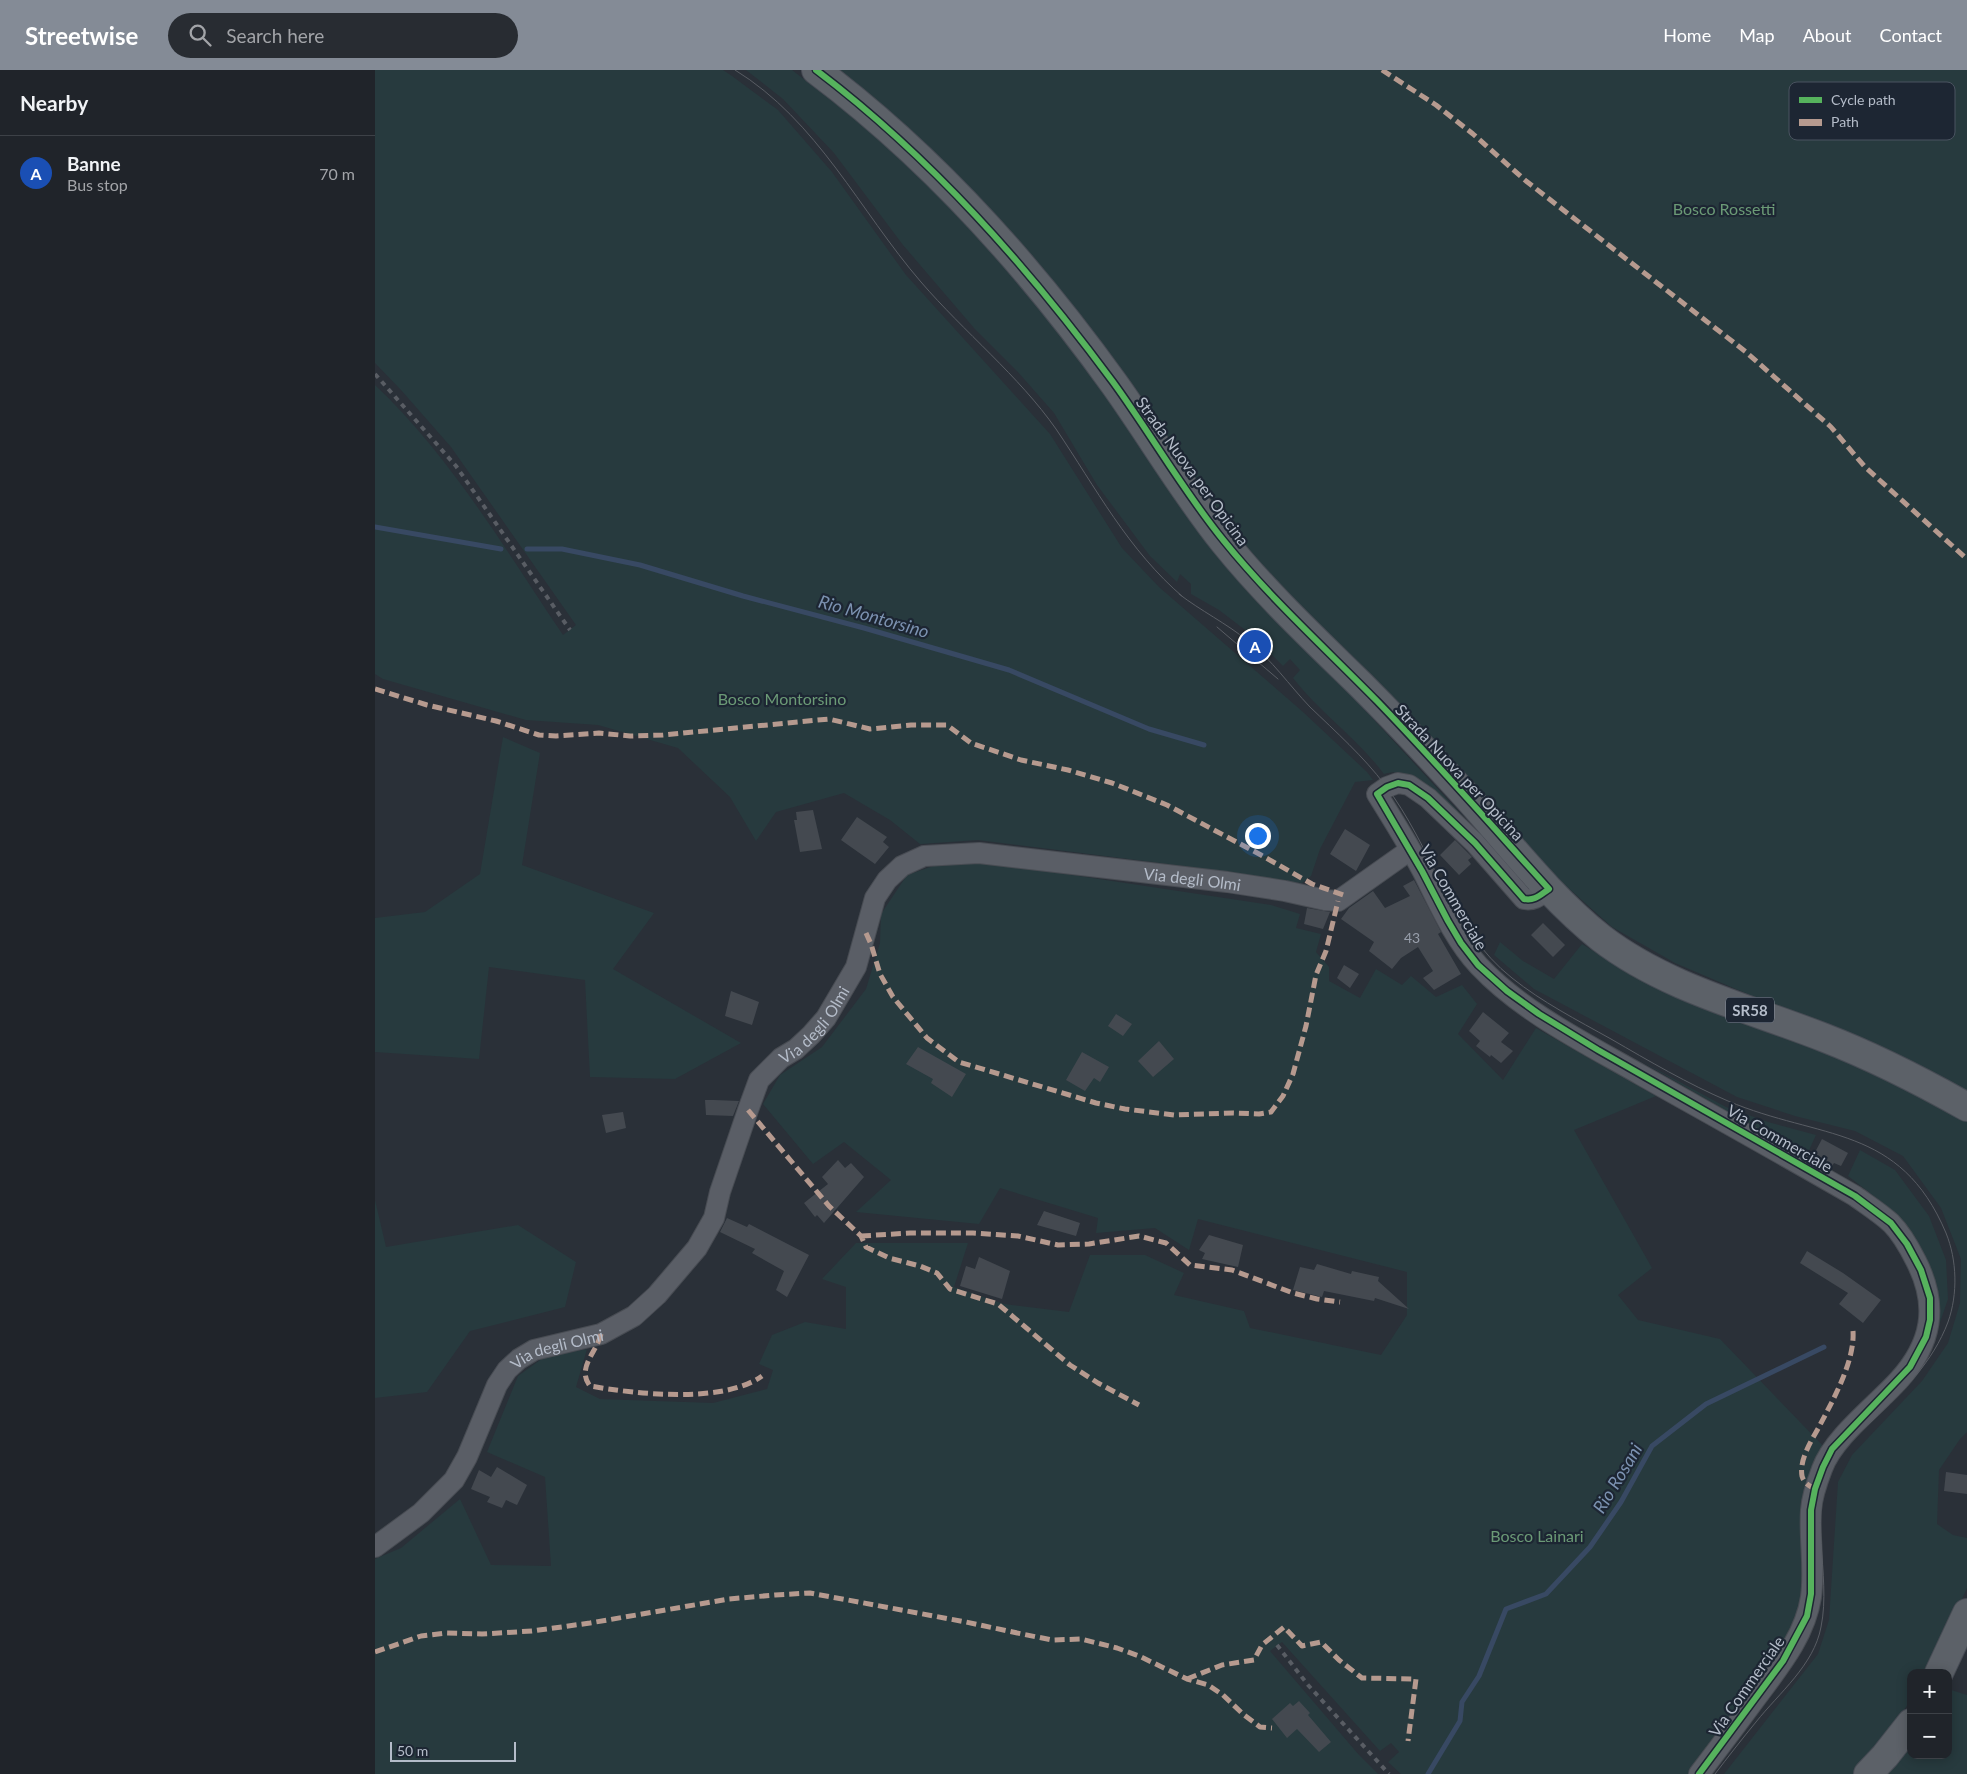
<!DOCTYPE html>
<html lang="en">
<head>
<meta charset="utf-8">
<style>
  :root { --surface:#20242a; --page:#282c32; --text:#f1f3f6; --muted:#a2a4a8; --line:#3d4147; --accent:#848b96 }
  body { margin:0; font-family:Lato,sans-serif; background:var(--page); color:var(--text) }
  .controls { position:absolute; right:15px; bottom:15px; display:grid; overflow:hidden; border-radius:10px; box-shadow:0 2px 12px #0003 }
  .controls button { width:45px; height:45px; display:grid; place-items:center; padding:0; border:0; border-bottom:1px solid var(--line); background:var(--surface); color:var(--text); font:25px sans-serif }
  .scale { position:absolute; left:15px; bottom:12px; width:126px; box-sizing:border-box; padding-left:5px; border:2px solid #b4bcc9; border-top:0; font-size:14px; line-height:18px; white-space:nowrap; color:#b4bcc9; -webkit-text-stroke:4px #1d2633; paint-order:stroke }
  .you { position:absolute; left:882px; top:765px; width:18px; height:18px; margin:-12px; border:4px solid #fff; border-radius:50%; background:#1a73e8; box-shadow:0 0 0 8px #1a73e833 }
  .badge { display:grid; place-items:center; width:32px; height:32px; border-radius:50%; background:var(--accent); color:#fff; font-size:16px; font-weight:700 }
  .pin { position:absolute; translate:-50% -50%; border:2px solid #fff; box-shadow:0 1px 5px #0006 }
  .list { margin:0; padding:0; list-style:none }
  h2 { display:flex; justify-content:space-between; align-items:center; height:65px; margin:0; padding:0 20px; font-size:21px }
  h2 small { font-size:16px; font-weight:400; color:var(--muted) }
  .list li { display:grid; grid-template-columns:32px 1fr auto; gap:15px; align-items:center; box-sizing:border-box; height:75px; padding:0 20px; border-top:1px solid var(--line) }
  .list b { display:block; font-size:19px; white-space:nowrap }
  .list p { margin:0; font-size:16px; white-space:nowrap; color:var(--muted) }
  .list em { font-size:16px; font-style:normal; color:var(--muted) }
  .icon { flex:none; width:28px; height:28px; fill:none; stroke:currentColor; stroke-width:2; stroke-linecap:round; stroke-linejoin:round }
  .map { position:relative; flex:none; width:1592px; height:1704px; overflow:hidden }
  header { display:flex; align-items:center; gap:30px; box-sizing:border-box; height:70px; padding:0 25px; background:var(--accent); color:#fff }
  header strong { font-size:24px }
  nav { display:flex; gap:28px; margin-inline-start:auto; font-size:18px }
  .search { width:350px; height:45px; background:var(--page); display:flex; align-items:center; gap:12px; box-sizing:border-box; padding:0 18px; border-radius:28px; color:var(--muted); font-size:19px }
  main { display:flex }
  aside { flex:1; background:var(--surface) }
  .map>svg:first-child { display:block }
</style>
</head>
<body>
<header>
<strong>Streetwise</strong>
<div class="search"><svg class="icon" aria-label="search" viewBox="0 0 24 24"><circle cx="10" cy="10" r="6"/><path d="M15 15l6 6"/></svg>Search here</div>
<nav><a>Home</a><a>Map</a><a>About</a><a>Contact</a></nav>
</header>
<main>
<aside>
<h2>Nearby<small></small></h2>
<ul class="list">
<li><span class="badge" style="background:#1a4fb4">A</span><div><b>Banne</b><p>Bus stop</p></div><em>70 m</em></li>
</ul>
</aside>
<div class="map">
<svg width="1592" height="1704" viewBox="0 0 1592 1704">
  <rect width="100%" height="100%" fill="#2a3038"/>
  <path fill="#273a3e" d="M0,0H348L357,6L403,40L457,102L531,205L675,364L747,478L784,517L928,642L992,702L998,710L980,712L945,779L936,806L927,813L899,811L817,797L603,770L545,774L515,750L469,723L401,742L381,771L355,727L303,678L223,655L151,650L8,609L0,604V315C76,387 130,479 188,565L201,555L76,377L26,320L0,293Z
    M371,0H417L497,62L587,149L679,253L856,495L1156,820L1142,809C1120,786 1055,710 1028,703C1022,702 1015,702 1009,704C982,668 945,643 918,608L925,600L915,589L908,596L878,566L844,540L816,524V514L805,504L802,512L775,486L722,415L679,343L642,301L599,258L528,175L459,83L408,29Z
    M459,0H1592V1024L1396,934L1300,893L1237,857L1162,790L907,522L846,452L761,329Z
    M128,667L165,683L147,795L279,843L238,899L366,973L300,1009L215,1007L210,910L114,897L104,989L0,982V848L50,842L105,804Z
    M618,793L896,835L925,844L921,858L946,864L941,882L954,897V911L985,928L1001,899L1027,915L1036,906L1061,927L1087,915L1102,934L1083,964L1128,1010L1161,958L1281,1026L1199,1060L1277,1198L1243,1225L1263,1250L1345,1269L1452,1380L1422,1549L1402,1585L1315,1704H1026L1013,1692L1024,1682L1016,1673L1005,1681L907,1572L895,1581L984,1685L1003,1704H0V1489L26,1478L85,1429L116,1495L176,1496L170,1407L112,1382L143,1306L168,1288L212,1279L201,1317L225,1329L338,1333L392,1319L398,1300L384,1294L397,1265L430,1252L471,1259V1217L447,1209L481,1173H593L579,1217L629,1234L694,1242L715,1185H770L809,1203L799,1225L869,1241L875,1258L1006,1285L1032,1245V1202L823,1149L814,1180L780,1158L721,1163L723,1148L625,1118L604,1154L481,1142L516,1110L469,1072L438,1094L388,1034L405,1005L447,977L491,919L505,873L506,844L532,805L564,794Z
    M1125,872L1148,891L1179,909L1207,874L1261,907L1523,1012L1592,1049V1362L1585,1369L1564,1400L1562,1454L1578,1465L1592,1468V1518L1556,1597L1553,1603H1536V1630L1498,1684L1480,1704H1349L1443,1584L1454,1550L1463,1412L1477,1385L1547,1311L1573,1273L1585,1233L1586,1189L1566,1138L1528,1086L1480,1061L1420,1046L1362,1027L1159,919L1119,885Z
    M1264,990L1351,1037L1393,1052L1441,1065L1431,1087Z
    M1485,1080L1520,1100L1554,1146L1571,1190L1573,1229L1560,1267L1564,1234L1551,1193L1522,1144L1473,1106Z
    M0,1130L11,1177L143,1155L201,1192L190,1237L95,1261L52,1322L0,1328Z
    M1573,1619L1592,1625V1704H1507L1536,1671V1685H1573Z"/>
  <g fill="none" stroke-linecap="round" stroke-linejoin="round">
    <path stroke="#384963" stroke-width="5" d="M0,457L126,479
      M152,479H187L265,495L368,526L489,558L634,600L774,659L829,675
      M1053,1704L1085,1651L1087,1632L1104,1606L1131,1539L1171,1524L1215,1477L1246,1432L1277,1376L1331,1334L1449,1277"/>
  </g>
  <path fill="#444950" d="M438,740L447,779L425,782L419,750H422L421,742Z
    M482,747L512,767L508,772L514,777L500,794L466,770Z
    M970,759L995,775L981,801L955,784Z
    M1080,770L1097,787L1093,790L1096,794L1084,805L1065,785Z
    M1039,810L1066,862L1063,864L1086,904L1059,920L1048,908L1058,901L1043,877L1026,888L1017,899L994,881L999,872L966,849L974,838L998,821L1010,838L1035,826L1028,816Z
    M932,838L955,842L948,859L929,854Z
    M1168,853L1190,875L1178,887L1156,865Z
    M969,895L984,904L975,918L962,908Z
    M356,921L384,932L377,955L350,946Z
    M1108,942L1134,963L1126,972L1138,981L1126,993L1116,985L1115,987L1101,976L1105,971L1094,961Z
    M741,944L757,954L748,966L733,956Z
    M784,971L799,989L778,1007L763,991Z
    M543,977L591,1004L577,1027L556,1013L558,1009L531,994Z
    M707,982L734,997L725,1012L719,1008L710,1021L691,1010Z
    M330,1030H339L364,1031L358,1046L331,1045Z
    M248,1042L251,1058L231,1063L227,1045Z
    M1447,1069L1473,1083L1466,1096L1459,1093L1457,1096L1438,1086Z
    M463,1090L470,1098L476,1093L489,1107L449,1153L442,1145L440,1147L429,1133L453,1114L447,1107Z
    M669,1141L705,1153L701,1166L662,1155Z
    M352,1148L372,1157L374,1154L434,1185L412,1227L401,1220L409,1201L377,1183L380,1179L345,1162Z
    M834,1165L868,1175L863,1197L827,1189L830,1183L824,1180Z
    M1432,1181L1468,1203L1506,1230L1488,1253L1464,1234L1473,1223L1425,1193Z
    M604,1187L635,1201L627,1229L585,1216L591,1196L600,1199Z
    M942,1194L976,1204L977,1201L1004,1207L1003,1211L1034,1239L1000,1228L999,1231L949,1221L947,1227L918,1220L925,1197L939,1200Z
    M122,1397L152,1415L142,1435L131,1430L127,1438L112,1432L115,1427L96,1419L104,1400L116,1407Z
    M1571,1402L1592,1405V1424L1569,1421Z
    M924,1631L935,1643L933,1645L956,1672L944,1682L922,1659L912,1668L897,1649L915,1633L918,1636Z"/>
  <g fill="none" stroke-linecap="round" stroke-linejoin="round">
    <defs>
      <g id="street">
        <path d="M1174,819C1165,825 1160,831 1149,829L1100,773L1053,728L1034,715L1023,713L1012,717L1002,724C1018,750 1034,775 1048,802C1064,834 1079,869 1104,896C1147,942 1212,974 1266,1005C1337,1045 1409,1085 1480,1126C1491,1134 1505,1143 1516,1153C1527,1164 1534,1177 1541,1191C1564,1236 1557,1274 1523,1311C1500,1336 1458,1368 1447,1399C1442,1412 1437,1426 1436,1440C1434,1468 1440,1498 1436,1527C1430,1566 1404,1597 1381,1628C1362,1654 1343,1679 1324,1704"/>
        <path id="s1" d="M0,1477L46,1443L79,1410L92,1387L122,1315L132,1300L144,1289L159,1280L226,1264L259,1246L282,1225L322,1178L339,1148L345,1122L373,1040L384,1010L406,988L421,979L436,965L451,948L481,897L500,828L512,810L527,796L549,786L604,783L852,812L910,821L950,830L963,831L1035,780"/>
      </g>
      <path id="primary" d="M441,0C557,87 656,198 740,315C777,367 809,422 849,472C890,523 939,569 986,615C1020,649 1052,683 1084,718C1131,769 1172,825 1226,868C1291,918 1374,938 1450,968C1499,987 1546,1011 1592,1037
        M1564,1603L1592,1543
        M1493,1704L1510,1686L1536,1653"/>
    </defs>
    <use href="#street" stroke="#484c53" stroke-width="22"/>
    <use href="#primary" stroke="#484c55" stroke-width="30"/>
    <use href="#street" stroke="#5a5e66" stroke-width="20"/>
    <use href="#primary" stroke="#5c6168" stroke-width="28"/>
    <path stroke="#595d64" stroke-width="1" d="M360,0C443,51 484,140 546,212C589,262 644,306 681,359C721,418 753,480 808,527
      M804,524C826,541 851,553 873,571C897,590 914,615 935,637C961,662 988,686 1010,715C1057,776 1075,859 1137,908C1167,932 1202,950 1236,969C1274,991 1313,1014 1353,1031C1445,1070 1525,1054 1571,1163C1582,1190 1583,1224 1573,1252C1558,1292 1528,1321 1498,1350C1484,1363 1469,1376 1459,1393C1431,1442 1457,1504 1446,1557C1439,1595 1404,1623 1381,1652C1367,1669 1353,1687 1340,1704
      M842,557L903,609"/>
    <path stroke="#595d64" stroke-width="4" stroke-dasharray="5 5" stroke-linecap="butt" d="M0,304L81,396L195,560
      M902,1575L933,1615L1014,1704"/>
    <path stroke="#b69a8f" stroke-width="5" stroke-dasharray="10 5" stroke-linecap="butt" d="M1007,0L1061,35L1098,64L1151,111L1371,282L1456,357L1490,397L1592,489
      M0,619L52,635L121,651L164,665L181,666L224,663L255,666L288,665L454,649L495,659L536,655H572L596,673L646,690L693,700L737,713L792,735L886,785L937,814L971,826
      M491,863L496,874L505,904L518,927L552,968L584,992L721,1033L750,1039L799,1045L858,1043L884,1044L896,1042L908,1026L918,1004L931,956L941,905L951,881L963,831
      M373,1040L454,1136L486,1166L491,1177L514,1188L545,1196L562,1203L575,1219L623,1234L695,1295L723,1313L764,1335
      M486,1166L535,1163H598L643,1166L683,1175L714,1174L764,1166L791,1173L815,1195L857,1200L918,1223L942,1229L965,1232
      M226,1264C222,1282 201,1298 215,1316C261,1324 348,1334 387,1306
      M1440,1419C1434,1416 1429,1413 1427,1406C1424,1389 1437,1370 1445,1355C1458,1330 1480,1291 1478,1261
      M0,1582L46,1566L71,1563L107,1564L157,1561L215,1553L354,1529L400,1525L435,1523L591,1552L647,1564L677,1570L706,1569L742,1578L764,1586L812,1609L833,1615L848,1625L869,1645L885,1657L897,1658
      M812,1609L847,1595L879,1590L887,1575L909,1557L927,1576L946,1572L964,1590L987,1608L1041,1609L1033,1671"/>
    <defs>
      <path id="cycleway" d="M441,0C556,87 652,196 738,312C776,364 808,421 849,471C895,528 950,578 1002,631C1061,692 1117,756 1174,819C1165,825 1160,831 1149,829L1100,773L1053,728L1034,715L1023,713L1012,717L1002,724L1047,801L1073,851L1086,873L1103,895L1132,921L1164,944L1223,980L1480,1126L1516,1153L1532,1174L1546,1200L1555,1228V1250L1551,1267L1535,1297L1457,1379L1448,1397L1440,1419L1436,1440V1524L1432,1546L1408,1591L1324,1704"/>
    </defs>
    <use href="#cycleway" stroke="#1d2633" stroke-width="9"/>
    <use href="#cycleway" stroke="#56b35d" stroke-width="6"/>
  </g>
  <g text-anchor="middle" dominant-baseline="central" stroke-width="4.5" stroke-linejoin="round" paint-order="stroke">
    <g font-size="14" fill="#989fab">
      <text x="1037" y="867">43</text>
    </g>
    <rect fill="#1d2633" stroke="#878f9c" stroke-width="1" x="1351" y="927.5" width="48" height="25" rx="4"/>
    <g font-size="15" font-weight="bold" fill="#b4bcc9">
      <text x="1375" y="940">SR58</text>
    </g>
    <g font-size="16" fill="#6b9a76" stroke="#1d2633">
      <text x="1349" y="138">Bosco Rossetti</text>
      <text x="407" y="628">Bosco Montorsino</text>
      <text x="1162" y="1465">Bosco Lainari</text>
    </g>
    <g font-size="16" fill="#b4bcc9" stroke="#1d2633">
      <text transform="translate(818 401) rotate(54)">Strada Nuova per Opicina</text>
      <text transform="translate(1085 702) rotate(47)">Strada Nuova per Opicina</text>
      <text stroke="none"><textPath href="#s1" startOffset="1198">Via degli Olmi</textPath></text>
      <text transform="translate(1079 827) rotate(60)">Via Commerciale</text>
      <text stroke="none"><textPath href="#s1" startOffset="718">Via degli Olmi</textPath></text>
      <text transform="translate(1405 1068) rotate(30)">Via Commerciale</text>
      <text stroke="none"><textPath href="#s1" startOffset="282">Via degli Olmi</textPath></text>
      <text transform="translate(1371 1616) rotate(-55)">Via Commerciale</text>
    </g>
    <g font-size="18" font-style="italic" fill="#7c92b1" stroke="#1d2633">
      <text transform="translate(499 546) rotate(16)">Rio Montorsino</text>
      <text transform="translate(1242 1408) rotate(-59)">Rio Rosani</text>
    </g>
  </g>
  <rect x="1414" y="12" width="166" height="58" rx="8" fill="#1d2633" stroke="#4a5360" stroke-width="1"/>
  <rect x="1424" y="27" width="23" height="6" fill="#56b35d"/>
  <rect x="1424" y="49" width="23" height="7" fill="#b69a8f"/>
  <g font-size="14" fill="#b4bcc9">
    <text x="1456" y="35">Cycle path</text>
    <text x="1456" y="57">Path</text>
  </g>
</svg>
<div class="controls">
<button>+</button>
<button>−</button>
</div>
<div class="scale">50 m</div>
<div class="you"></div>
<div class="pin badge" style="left:880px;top:576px;background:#1a4fb4">A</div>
</div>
</main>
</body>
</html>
